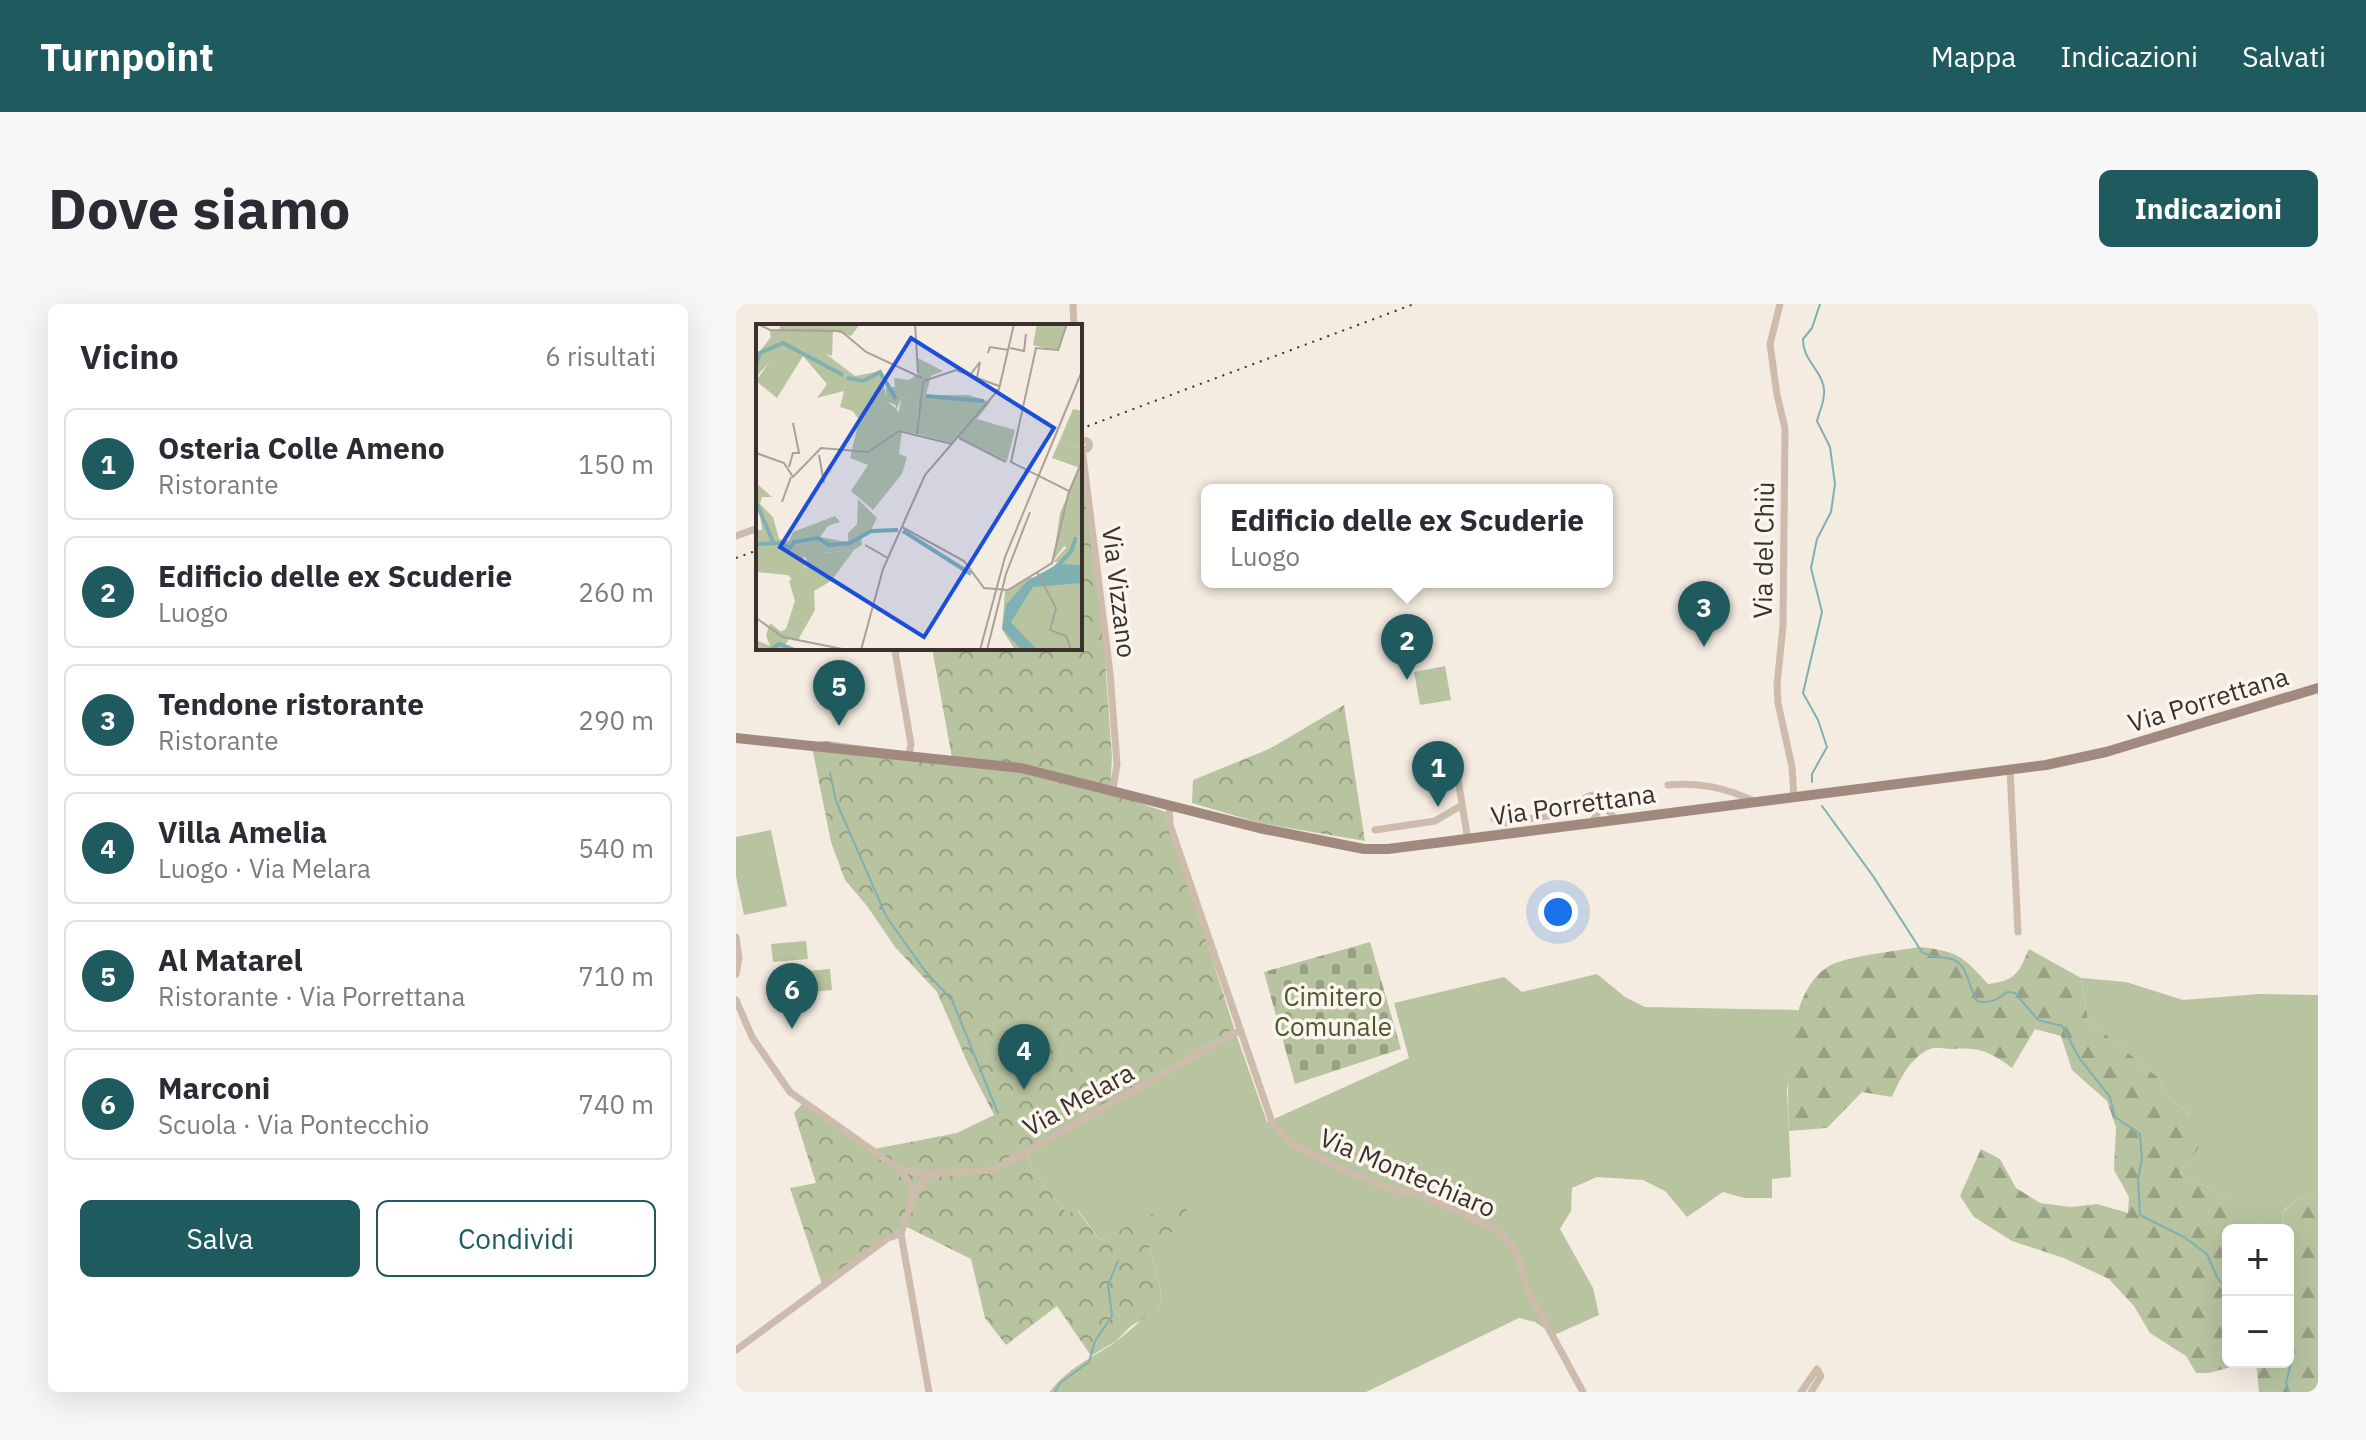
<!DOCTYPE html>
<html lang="it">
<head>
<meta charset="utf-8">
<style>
  :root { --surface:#fff; --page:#f7f7f7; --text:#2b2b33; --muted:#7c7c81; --line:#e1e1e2; --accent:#1f5a5e }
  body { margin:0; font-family:"IBM Plex Sans",sans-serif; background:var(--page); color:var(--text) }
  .controls { position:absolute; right:24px; bottom:24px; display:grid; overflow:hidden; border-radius:12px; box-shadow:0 8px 32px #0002 }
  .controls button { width:72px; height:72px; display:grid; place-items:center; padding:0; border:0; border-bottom:2px solid var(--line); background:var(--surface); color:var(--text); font:40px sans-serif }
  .you { position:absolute; left:822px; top:608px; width:28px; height:28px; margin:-20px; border:6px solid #fff; border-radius:50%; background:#1a73e8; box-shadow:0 0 0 12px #1a73e833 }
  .badge { display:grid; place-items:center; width:52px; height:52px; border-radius:50%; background:var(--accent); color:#fff; font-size:26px; font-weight:700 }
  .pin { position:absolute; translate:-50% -66px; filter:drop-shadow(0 2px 4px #0008) }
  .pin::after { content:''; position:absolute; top:42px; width:28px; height:24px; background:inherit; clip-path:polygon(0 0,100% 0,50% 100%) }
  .popup { position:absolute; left:465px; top:180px; width:412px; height:104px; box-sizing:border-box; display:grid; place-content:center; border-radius:12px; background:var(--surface); filter:drop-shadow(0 2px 6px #0005); font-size:26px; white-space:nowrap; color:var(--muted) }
  .popup b { font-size:30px; color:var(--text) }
  .popup::after { content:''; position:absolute; left:50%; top:100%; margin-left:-16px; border:16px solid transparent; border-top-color:var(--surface) }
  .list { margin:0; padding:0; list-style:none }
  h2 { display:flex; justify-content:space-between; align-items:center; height:104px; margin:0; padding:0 32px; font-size:34px }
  h2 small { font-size:26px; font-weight:400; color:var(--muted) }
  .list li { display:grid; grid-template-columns:52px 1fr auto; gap:24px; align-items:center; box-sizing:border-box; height:112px; margin:0 16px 16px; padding:0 16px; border:2px solid var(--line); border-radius:12px }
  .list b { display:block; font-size:30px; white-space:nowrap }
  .list p { margin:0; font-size:26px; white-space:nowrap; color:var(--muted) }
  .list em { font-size:26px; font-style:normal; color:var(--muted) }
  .actions { display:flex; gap:16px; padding:24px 32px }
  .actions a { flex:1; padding:18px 0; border:2px solid var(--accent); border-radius:12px; text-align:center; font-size:28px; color:var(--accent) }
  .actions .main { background:var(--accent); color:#fff }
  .map { position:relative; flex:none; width:1582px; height:1088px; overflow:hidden; border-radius:12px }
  header { display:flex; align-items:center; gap:48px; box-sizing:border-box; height:112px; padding:0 40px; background:var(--accent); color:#fff }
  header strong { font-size:38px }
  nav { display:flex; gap:44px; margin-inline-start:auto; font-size:28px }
  .intro { display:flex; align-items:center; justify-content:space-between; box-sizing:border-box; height:192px; padding:0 48px }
  h1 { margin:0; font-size:56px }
  .button { padding:20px 36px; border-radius:12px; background:var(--accent); color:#fff; font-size:28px; font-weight:700 }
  main { display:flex; gap:48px; padding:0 48px }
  aside { flex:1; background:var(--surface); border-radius:12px; box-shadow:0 8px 32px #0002 }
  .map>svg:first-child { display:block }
</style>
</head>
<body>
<header>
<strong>Turnpoint</strong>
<nav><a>Mappa</a><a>Indicazioni</a><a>Salvati</a></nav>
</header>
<div class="intro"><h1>Dove siamo</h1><a class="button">Indicazioni</a></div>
<main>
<aside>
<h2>Vicino<small>6 risultati</small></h2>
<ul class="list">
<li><span class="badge">1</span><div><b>Osteria Colle Ameno</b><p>Ristorante</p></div><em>150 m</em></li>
<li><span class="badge">2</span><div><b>Edificio delle ex Scuderie</b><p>Luogo</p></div><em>260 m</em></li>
<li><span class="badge">3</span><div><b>Tendone ristorante</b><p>Ristorante</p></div><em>290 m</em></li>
<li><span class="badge">4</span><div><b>Villa Amelia</b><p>Luogo · Via Melara</p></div><em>540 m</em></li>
<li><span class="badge">5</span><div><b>Al Matarel</b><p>Ristorante · Via Porrettana</p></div><em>710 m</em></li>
<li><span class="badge">6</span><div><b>Marconi</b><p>Scuola · Via Pontecchio</p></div><em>740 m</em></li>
</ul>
<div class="actions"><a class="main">Salva</a><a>Condividi</a></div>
</aside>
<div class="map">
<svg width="1582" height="1088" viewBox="0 0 1582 1088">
  <defs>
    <pattern id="forest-firs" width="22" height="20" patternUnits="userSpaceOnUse" patternTransform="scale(2)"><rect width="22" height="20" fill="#b8c4a0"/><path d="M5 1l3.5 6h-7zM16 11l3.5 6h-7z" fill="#97a083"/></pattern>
    <pattern id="cemetery-stones" width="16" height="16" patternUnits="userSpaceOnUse" patternTransform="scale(2)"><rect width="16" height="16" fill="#b8c4a0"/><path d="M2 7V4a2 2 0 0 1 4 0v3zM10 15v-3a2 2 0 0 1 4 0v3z" fill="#97a083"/></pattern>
    <pattern id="park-crowns" width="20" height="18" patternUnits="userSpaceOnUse" patternTransform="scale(2)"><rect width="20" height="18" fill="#b8c4a0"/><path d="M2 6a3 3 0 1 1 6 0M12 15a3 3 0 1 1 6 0" fill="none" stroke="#97a083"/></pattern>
  </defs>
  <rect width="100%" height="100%" fill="#f4ebe1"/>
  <path fill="#b8c4a0" d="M709,362L715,396L684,401L678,368Z
    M35,526L51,602L8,611L0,572V533Z
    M70,637L72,655L37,658L35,640Z
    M94,665L96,686L54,690L52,669Z
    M861,670L889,693L909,703L1062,706L1051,786L1055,873L1036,875V894H1008L987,888L951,913L929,887L907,876L861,873L836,884L835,907L824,925L857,984L863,1011L818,1031L799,1018L783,1014L630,1088H314C330,1065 354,1055 378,1039C394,1028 404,1014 423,1006L425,988L412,938L392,923L364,936L342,906L331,910L295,864L291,850L498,724L531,818L673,754L658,699L768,673L786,688Z
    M1345,674L1390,678L1447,696L1523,690L1582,691V890L1561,896L1548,906L1547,926H1526L1511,902L1443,870L1462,845L1458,814L1431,792L1424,775L1352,716Z"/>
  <path fill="url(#forest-firs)" d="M1183,643C1221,647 1227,652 1252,680C1280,677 1283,668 1293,645L1345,674L1352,716L1424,775L1431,792L1458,814L1465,826L1462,845L1443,870L1512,902L1526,926H1492V1058H1514L1473,1069H1460L1450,1052L1414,1029L1398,1002L1373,975L1328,954L1276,937L1238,913L1224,892L1245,845L1264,855L1280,884L1304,899L1335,903L1361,900L1392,909L1393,893L1378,866L1380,823L1371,797L1336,766L1325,732L1299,725L1276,764C1254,748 1244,743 1217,745C1211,745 1202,743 1197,744C1176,750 1164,775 1156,793L1126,788L1091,824L1053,827C1051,782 1048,683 1097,660C1115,652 1161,647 1183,643Z
    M1582,890V1088H1523L1520,1058H1552V926H1547L1548,907L1561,896Z"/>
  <path fill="url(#cemetery-stones)" d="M634,638L665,745L559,780L528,668Z"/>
  <path fill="url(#park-crowns)" d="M344,150L368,342L376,453L374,489L430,508L498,724L291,850L295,864L331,910L341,906L364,936L446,895L456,919L412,938L425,988L423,1006L395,1022L380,1037L355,1052L321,1002L270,1041L249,1014L235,955L169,922L86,980L54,884L80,879L58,809L68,798L133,846L221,829L258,811L232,760L201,688L159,643L131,602L109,576L95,538L75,438L91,437L216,454L196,344H344Z
    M608,401L629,537L524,519L456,499L457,476L533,445Z"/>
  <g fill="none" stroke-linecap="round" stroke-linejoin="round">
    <path stroke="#7fb0b2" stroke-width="2" d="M94,469L100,497L150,612L189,667L216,696L262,809
      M1076,478V470L1091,443L1082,416L1067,389L1086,308L1075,264L1081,235L1095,208L1099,180L1094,143L1081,117C1083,108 1088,99 1088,90C1090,69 1066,57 1067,35L1076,24L1084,0
      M1086,502L1137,572L1186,648C1198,656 1207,651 1218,656C1232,662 1233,685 1241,697C1253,700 1261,696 1271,688L1279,689L1302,716L1326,722L1344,755L1374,793L1379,813L1404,830L1406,855L1402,875L1404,911L1448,933L1471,950L1481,973L1492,988
      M1552,1027L1558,1047L1550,1079L1553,1088
      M319,1088L324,1079L353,1058L359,1037L376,1012L372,981L382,957"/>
    <path stroke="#cdbbac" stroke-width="7" d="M337,0L338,22
      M1044,0L1034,40L1041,91L1049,124L1047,322L1041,381L1042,399L1056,463L1058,494
      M344.5 141a4.5 4.5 0 1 1 9 0a4.5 4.5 0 1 1-9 0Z
      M346,144L374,369L381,460L377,485
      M0,232L22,224
      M159,347L175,440L173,451
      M1274,466L1282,628
      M721,469L732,536
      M932,481C965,478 990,484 1020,498
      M843,497L857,498L862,507L856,519
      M433,501L434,521L537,821L558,841L602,863L649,883L685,891L755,923L769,933L782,951L790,983L847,1088
      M758,515L765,519L812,512L856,491L861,492L879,515
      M639,526L699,517L726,501
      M0,633L3,654L0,670
      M0,696L16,733L54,788L163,865L179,887
      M166,866L193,870L179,887L165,930L193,1088
      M193,870L257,866L503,727
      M0,1046L152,934L165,930
      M1065,1088L1081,1065L1085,1072L1075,1088"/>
    <path stroke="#a18a7d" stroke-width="10" d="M0,434L285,464L523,524L628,545H652L1310,461L1370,448L1582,384"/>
    <path stroke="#3b302b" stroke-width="2" stroke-dasharray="2 6" stroke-linecap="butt" d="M344,125L678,0
      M0,254L22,246"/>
  </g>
  <g text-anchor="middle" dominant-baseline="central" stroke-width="7" stroke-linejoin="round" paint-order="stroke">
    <g font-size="26" fill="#3b302b" stroke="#fbf5ee">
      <text transform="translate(1027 246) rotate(-89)">Via del Chiù</text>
      <text transform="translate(384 288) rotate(83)">Via Vizzano</text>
      <text transform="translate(1472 395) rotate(-17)">Via Porrettana</text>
      <text transform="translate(837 500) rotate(-8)">Via Porrettana</text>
      <text transform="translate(342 795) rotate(-29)">Via Melara</text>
      <text transform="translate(672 868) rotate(23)">Via Montechiaro</text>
    </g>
    <g font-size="26" fill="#4a5a2e" stroke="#fbf5ee">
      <text x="597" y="692">Cimitero<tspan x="597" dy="30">Comunale</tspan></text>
    </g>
  </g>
  <g transform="translate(20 20)">
    <rect width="326" height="326" fill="#f4ebe1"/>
    <path d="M281,0H311L303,27L277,21ZM14,6L69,7L70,30L99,52L125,47L131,77L143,88L145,75L162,72L161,110L146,107L143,130L151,133L146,150L117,186L95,167L112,141L94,134L103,96L97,87L84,83L88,67L61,74L71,60L47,32L21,74L0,57L16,34ZM303,118L326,125L324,144L296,134ZM321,212L326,213V238H297ZM64,223L70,229L98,226L75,257L58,267L59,286L42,316L28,313L24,308L30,305L39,277L33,257L49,245L51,236L46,230Z" fill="#b8c4a0"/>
    <path d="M15,13L24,26L0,53V32ZM0,159L16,173H6L4,180L17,193L23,215L33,217L37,208L79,192L84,198L72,202L64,213L92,218V209L101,200L102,175L121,194L113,210L105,213L106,221L98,226L68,229L64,223L47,230L49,245L37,256L32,251L0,248V206H6ZM14,299L33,314L27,326H0V316L14,322L10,311Z" fill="#b8c4a0"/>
    <path d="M25,0H104L95,12L77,7L76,32L63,27L69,8L23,6ZM162,34L187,47L175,52L170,71H213L234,78L221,95L259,106L251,137L203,113L196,119L161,110L162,72L145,75L139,88L140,81L130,77V64L139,63L138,54L153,56L162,50ZM317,85L326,87V125L303,118ZM326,139V213L321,212L315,226L308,222L297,237L304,189ZM304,237L326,238V326H259L246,305L249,267L273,253L283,254Z" fill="#b8c4a0"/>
    <path d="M302,240L326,241V259L277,263L255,298L281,326H266L246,305L250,281L271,257Z" fill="#7fb0b2"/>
    <path fill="none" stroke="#7fb0b2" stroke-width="4" d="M0,40L4,29L27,19L87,51M91,54L107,57L124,48L140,75M170,72L228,77M0,178L18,220M147,207L215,250M0,220L25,219L34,224L38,218L62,214L73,221L94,219L115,207L142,206M300,243L315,228L320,213M14,326L23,320L39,326"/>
    <path fill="none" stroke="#aaa098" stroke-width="2" d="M2,0L14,6L85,7L110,28L166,54M159,0L162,49M254,24L268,27L270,10M232,29L234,23L253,26M214,51L224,38L221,54M168,57L200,46L243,62M161,110L167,58M203,114L250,138M0,129L28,139L37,153L65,124L112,128L143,107L196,120M63,131L68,159M33,143L37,129H43L37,99M313,168L326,137M26,178L35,153M146,203L208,237L228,264L252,266L296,239L313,167L255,138L280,24L302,26L311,0M109,221L132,234M281,248L300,284L294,306L310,312L315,326M0,294L27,313L91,326M105,326L127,245L169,151L243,65L258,0M224,326L249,233L326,47M231,326L250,250L274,188"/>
    <path fill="#1d4ed8" fill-opacity="0.15" stroke="#1d4ed8" stroke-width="4" d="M155,14L298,104L168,313L24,223Z"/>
    <rect width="326" height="326" fill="none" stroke="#3b302b" stroke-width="4"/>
  </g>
</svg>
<div class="controls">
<button>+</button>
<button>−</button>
</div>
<div class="you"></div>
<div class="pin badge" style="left:702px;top:503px">1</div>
<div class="pin badge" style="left:671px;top:376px">2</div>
<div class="popup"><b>Edificio delle ex Scuderie</b>Luogo</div>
<div class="pin badge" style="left:968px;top:343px">3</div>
<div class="pin badge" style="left:288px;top:786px">4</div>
<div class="pin badge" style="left:103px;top:422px">5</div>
<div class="pin badge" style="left:56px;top:725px">6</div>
</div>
</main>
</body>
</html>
